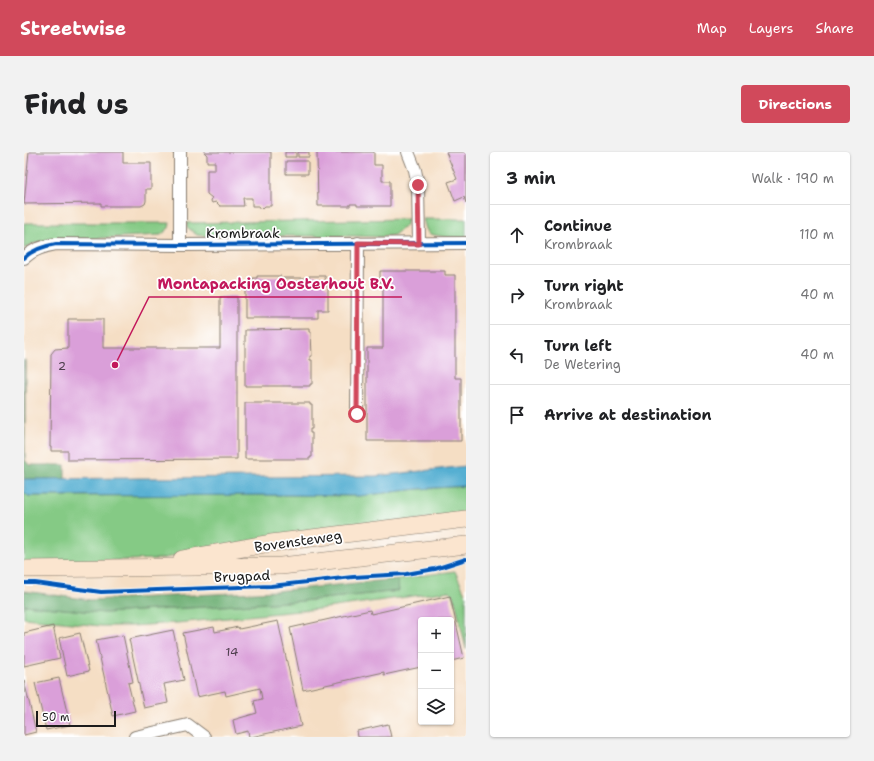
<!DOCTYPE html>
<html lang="en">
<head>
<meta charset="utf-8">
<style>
  :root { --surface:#fff; --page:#f2f2f2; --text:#202124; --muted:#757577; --line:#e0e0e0; --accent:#d1495b }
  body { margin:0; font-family:"Shantell Sans",sans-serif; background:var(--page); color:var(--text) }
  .controls { position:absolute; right:12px; bottom:12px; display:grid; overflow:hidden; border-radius:4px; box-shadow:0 1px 3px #0004 }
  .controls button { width:36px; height:36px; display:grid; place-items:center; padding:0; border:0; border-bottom:1px solid var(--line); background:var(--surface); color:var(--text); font:20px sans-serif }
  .scale { position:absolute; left:12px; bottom:10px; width:80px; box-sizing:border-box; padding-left:4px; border:2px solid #1c1c1c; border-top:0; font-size:11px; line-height:14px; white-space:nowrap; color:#1c1c1c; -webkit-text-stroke:3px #fff; paint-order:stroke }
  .stop { position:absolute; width:12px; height:12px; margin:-9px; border:3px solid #d1495b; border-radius:50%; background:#fff }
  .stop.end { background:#d1495b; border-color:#fff; box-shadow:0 1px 4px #0008 }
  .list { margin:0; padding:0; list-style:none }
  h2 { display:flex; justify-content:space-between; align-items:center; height:52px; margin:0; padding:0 16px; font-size:17px }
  h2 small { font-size:13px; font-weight:400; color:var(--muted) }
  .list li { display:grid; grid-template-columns:26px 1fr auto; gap:12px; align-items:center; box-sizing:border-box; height:60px; padding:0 16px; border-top:1px solid var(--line) }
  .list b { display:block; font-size:15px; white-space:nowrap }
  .list p { margin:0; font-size:13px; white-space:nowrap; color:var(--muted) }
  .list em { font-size:13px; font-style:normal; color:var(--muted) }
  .icon { flex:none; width:22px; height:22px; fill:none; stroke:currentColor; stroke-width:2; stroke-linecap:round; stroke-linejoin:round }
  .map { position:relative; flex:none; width:442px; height:585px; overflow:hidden; border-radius:4px }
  header { display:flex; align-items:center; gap:24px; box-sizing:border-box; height:56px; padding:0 20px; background:var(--accent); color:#fff }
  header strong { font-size:19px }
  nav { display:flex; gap:22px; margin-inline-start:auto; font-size:14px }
  .intro { display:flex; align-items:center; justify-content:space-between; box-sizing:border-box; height:96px; padding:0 24px }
  h1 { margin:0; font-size:28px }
  .button { padding:10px 18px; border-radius:4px; background:var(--accent); color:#fff; font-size:14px; font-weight:700 }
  main { display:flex; gap:24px; padding:0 24px }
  aside { flex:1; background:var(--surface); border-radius:4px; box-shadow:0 1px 3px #0004 }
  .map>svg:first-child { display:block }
</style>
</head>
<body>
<header>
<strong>Streetwise</strong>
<nav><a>Map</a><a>Layers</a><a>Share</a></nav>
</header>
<div class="intro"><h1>Find us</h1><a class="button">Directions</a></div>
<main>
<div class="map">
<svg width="442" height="585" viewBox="0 0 442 585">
  <rect width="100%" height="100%" fill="#fff"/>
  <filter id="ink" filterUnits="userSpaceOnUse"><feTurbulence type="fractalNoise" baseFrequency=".025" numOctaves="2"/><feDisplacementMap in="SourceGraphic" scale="8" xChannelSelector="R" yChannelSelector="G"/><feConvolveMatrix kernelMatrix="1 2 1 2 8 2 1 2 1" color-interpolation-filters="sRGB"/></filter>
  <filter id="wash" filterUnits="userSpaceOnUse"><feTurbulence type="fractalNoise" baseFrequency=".012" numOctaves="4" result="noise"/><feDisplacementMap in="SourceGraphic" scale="16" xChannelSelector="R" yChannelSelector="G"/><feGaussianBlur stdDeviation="0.9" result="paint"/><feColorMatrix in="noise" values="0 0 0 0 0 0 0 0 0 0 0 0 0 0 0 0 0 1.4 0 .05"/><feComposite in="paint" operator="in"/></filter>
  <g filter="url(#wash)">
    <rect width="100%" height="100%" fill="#f5dec4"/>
    <path fill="#85ca85" stroke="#507350" d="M385,67L381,74L370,83L358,85L332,84H181L173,83L163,75V71Z
      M399,67H442V86L421,85L405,82L402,77Z
      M0,71H146L145,76L137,83L20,89L8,92L0,97Z
      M442,334V361L192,396L136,407L0,411V340L4,344L265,343L335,344L394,337Z
      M431,419L442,444V497L430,444L426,439L295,457L153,471L108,474H77L0,466V453L81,461L278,449L375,439L373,427Z"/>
    <path fill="#6cae72" stroke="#446547" d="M0,208H1V308L5,313H41V327H0Z
      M373,427L375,439L278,449L81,461L0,453V439L67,448L252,439Z"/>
    <path fill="#55afd2" stroke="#386677" d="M442,314V334L394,337L335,344L265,343L4,344L0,340V327L352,324Z"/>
    <g id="blocks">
      <path fill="#da9fd9" d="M5,0H99V11H127V37H122V49L121,52L117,54H77V51L0,52Z
        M180,0H247V54H241L238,57H237L235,54H228V46H219L220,54H196L192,50L188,51L187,49L188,46L183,42V18H191V10H183V3Z
        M261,0H272V5H261Z
        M274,0H285V5H274Z
        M293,0H350V13H358V29H366V54H333V52H326V54H294Z
        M422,0H442V51L440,45L431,49L424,30L433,27Z
        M262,9H284V22H262Z
        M356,119H421V123H431V226H437V289H343V196H359V130H356Z
        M233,124H257V126H285V124H301L302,134H304V158H294V166H221V134H229V126H233Z
        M196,145H213V307L44,308V299H27V295H26L27,202L31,197L44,196V167H79V196H196Z
        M285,177V180H287L288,204H286V208H288V232H286V234H221V178Z
        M221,251H286V253H288V277H286V281H288V305H286V307H221Z
        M426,444L440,506L427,509V468H397V515L360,523V520L279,538L266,476L346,458L347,462Z
        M254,469L277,574L227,585H225L224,579L212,582L209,568L233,561L230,549L238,547L236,536L202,544L201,539L173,545L159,481L190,475L191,480L214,475L215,477Z
        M29,474L36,506L0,514V481Z
        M149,478L160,528L140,532L144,551L120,556L105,487Z
        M56,481L65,519L43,524L35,486Z
        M99,483L109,530L104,531L111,559L89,564L72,488Z
        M35,526L46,573L22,578L11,531Z
        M0,528L12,580L0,583Z
        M364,572L367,585H334L333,579Z"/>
    </g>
  </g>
  <g filter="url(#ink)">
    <use href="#blocks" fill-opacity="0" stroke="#887d70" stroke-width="1"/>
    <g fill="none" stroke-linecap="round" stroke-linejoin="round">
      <defs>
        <path id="minor" d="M156,0V93
          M384,0L391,18L394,33L395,91
          M0,106C9,97 20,94 32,92L156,93L442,91
          M333,262L334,91
          M111,585L164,573L180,585"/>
        <path id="secondary" d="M158,407L247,391L442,367
          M0,417L257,414L442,393"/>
      </defs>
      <use href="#minor" stroke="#887d70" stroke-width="14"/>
      <use href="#secondary" stroke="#887d70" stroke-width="18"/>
      <use href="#minor" stroke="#fff" stroke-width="12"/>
      <use href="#secondary" stroke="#fbe5cf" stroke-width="17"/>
      <defs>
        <path id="cycleway" d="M0,106C9,97 20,94 32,92L156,93L442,91
          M0,431H11L77,440L247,434L329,425L382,422L411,417L442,407"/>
      </defs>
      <use href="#cycleway" stroke="#fff" stroke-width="6"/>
      <use href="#cycleway" stroke="#0057b8" stroke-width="4"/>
    </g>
  </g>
  <g fill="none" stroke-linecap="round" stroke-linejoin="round" filter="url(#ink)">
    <path stroke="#d1495b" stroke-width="5" d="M333,262L334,91L395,92L394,33"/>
  </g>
  <g text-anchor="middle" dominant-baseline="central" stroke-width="3.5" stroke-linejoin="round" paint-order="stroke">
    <g font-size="12" fill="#4c3d4b">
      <text x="38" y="214">2</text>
      <text x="208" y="500">14</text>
    </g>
    <g font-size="14" fill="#1c1c1c" stroke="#fff">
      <text x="219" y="81">Krombraak</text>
      <text transform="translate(274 389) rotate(-8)">Bovensteweg</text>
      <text transform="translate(218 424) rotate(-2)">Brugpad</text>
    </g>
  </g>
  <path fill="none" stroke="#c2185b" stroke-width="1.5" d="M91 213L125 145H378"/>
  <circle fill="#c2185b" stroke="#fff" stroke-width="1.5" cx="91" cy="213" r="4"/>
  <g font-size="15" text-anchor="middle" font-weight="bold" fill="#c2185b" stroke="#fff" stroke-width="3.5" stroke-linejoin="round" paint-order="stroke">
    <text x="252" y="137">Montapacking Oosterhout B.V.</text>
  </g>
</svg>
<div class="controls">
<button>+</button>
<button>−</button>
<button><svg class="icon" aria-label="layers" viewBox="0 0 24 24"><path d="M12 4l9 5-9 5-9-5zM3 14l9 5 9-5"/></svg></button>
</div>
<div class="scale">50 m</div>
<div class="stop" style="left:333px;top:262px"></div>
<div class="stop end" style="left:394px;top:33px"></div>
</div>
<aside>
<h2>3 min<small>Walk · 190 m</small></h2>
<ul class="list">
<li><svg class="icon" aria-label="ahead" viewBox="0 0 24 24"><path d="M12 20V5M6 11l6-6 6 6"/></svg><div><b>Continue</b><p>Krombraak</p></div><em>110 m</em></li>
<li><svg class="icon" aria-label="right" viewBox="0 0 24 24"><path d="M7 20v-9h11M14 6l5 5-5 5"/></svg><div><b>Turn right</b><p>Krombraak</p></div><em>40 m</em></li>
<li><svg class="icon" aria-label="left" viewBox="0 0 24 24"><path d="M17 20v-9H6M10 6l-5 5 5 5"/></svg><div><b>Turn left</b><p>De Wetering</p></div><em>40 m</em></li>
<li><svg class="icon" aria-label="arrive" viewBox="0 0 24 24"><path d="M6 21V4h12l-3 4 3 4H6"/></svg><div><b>Arrive at destination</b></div></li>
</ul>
</aside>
</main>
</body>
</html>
